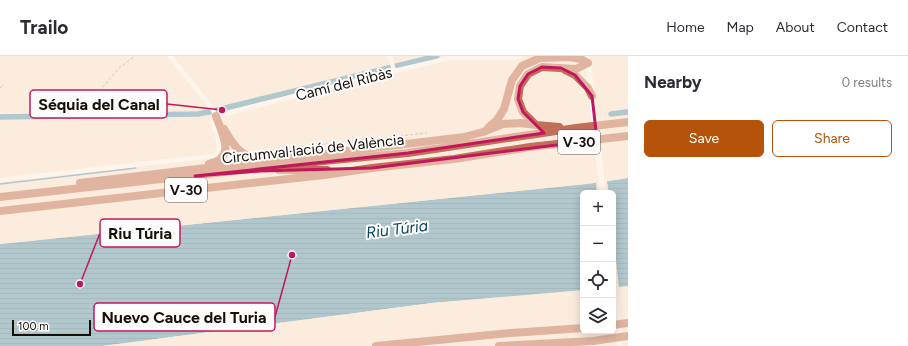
<!DOCTYPE html>
<html lang="en">
<head>
<meta charset="utf-8">
<style>
  :root { --surface:#fff; --page:#f2f2f3; --text:#2b2b33; --muted:#7c7c81; --line:#e1e1e2; --accent:#b45309 }
  body { margin:0; font-family:Figtree,sans-serif; background:var(--page); color:var(--text) }
  .controls { position:absolute; right:12px; bottom:12px; display:grid; overflow:hidden; border-radius:6px; box-shadow:0 2px 10px #0003 }
  .controls button { width:36px; height:36px; display:grid; place-items:center; padding:0; border:0; border-bottom:1px solid var(--line); background:var(--surface); color:var(--text); font:20px sans-serif }
  .scale { position:absolute; left:12px; bottom:10px; width:79px; box-sizing:border-box; padding-left:4px; border:2px solid #180f07; border-top:0; font-size:11px; line-height:14px; white-space:nowrap; color:#180f07; -webkit-text-stroke:3px #fcfcfc; paint-order:stroke }
  .list { margin:0; padding:0; list-style:none }
  h2 { display:flex; justify-content:space-between; align-items:center; height:52px; margin:0; padding:0 16px; font-size:17px }
  h2 small { font-size:13px; font-weight:400; color:var(--muted) }
  .actions { display:flex; gap:8px; padding:12px 16px }
  .actions a { flex:1; padding:9px 0; border:1px solid var(--accent); border-radius:6px; text-align:center; font-size:14px; color:var(--accent) }
  .actions .main { background:var(--accent); color:#fff }
  .icon { flex:none; width:22px; height:22px; fill:none; stroke:currentColor; stroke-width:2; stroke-linecap:round; stroke-linejoin:round }
  .map { position:relative; flex:none; width:628px; height:290px; overflow:hidden }
  header { display:flex; align-items:center; gap:24px; box-sizing:border-box; height:56px; padding:0 20px; background:var(--surface); border-bottom:1px solid var(--line) }
  header strong { font-size:19px }
  nav { display:flex; gap:22px; margin-inline-start:auto; font-size:14px }
  main { display:flex }
  aside { flex:1; background:var(--surface) }
  .map>svg:first-child { display:block }
</style>
</head>
<body>
<header>
<strong>Trailo</strong>
<nav><a>Home</a><a>Map</a><a>About</a><a>Contact</a></nav>
</header>
<main>
<div class="map">
<svg width="628" height="290" viewBox="0 0 628 290">
  <defs>
    <pattern id="water-rules" width="6" height="5" patternUnits="userSpaceOnUse"><rect width="6" height="5" fill="#569abc"/><path d="M0 2.5h6" fill="none" stroke="#467c97"/></pattern>
  </defs>
  <rect width="100%" height="100%" fill="#fcecdd"/>
  <path fill="url(#water-rules)" d="M628,122V230L613,232V137H583V235L432,247L103,290H0V188L595,127Z"/>
  <path fill="#fcecdd" d="M628,120V122L607,125L609,137H597L596,127L0,188V186L594,125Z
    M613,176L619,231L628,230V232L613,234Z
    M583,234V237L432,249L120,290H103L432,247Z"/>
  <g fill="none" stroke-linecap="round" stroke-linejoin="round">
    <path stroke="#569abc" stroke-width="1.5" d="M0,128L136,112"/>
    <path stroke="#569abc" stroke-width="5.5" d="M611,58L628,56
      M0,61L198,58L209,56L437,0"/>
    <path stroke="#ac9e92" stroke-width="1" stroke-dasharray="3 2" stroke-linecap="butt" d="M0,32L4,28
      M83,54L119,12L135,0
      M261,95L427,77"/>
    <path stroke="#fff" stroke-width="4.5" d="M170,0L211,51L216,60
      M390,0L394,15
      M216,60L394,15L450,2H512L521,0
      M0,124L213,100C226,95 215,75 212,66V64L216,60"/>
    <path stroke="#fff" stroke-width="6" d="M587,0L603,137
      M613,225L620,290"/>
    <path stroke="#c16f58" stroke-width="8" d="M565,14L575,19L588,32L592,40
      M559,71L536,69L523,56L518,43L520,30L528,18L542,11L576,13L588,7
      M488,72L497,64L504,53L512,24L522,10L540,2L570,1L581,3L588,7
      M224,73C232,87 241,102 259,102
      M209,108C237,102 222,78 216,60
      M279,114H327
      M80,127L464,81L483,76L503,68L520,67L536,69
      M0,141L333,104L408,97L576,72L628,66
      M0,155L324,119L372,112L454,103L530,91L628,80
      M613,269L628,267
      M376,290L511,277L583,272
      M499,290L593,285L628,280"/>
  </g>
  <path d="M0 0H628V290H0ZM542,11L561,12L575,19L592,40L597,84L372,112L260,115L195,120L408,97L544,77L523,56L518,43L520,30L528,18Z" fill="#fcecdd" fill-opacity=".55" fill-rule="evenodd"/>
  <path fill="none" stroke="#c2185b" stroke-width="3" stroke-linejoin="round" d="M542,11L561,12L575,19L592,40L597,84L372,112L260,115L195,120L408,97L544,77L523,56L518,43L520,30L528,18Z"/>
  <g text-anchor="middle" dominant-baseline="central" stroke-width="4" stroke-linejoin="round" paint-order="stroke">
    <g fill="#fcfcfc" stroke="#5c5650" stroke-width="1">
      <rect x="558" y="74" width="42" height="24" rx="3"/>
      <rect x="165" y="122" width="42" height="24" rx="3"/>
    </g>
    <g font-size="14" font-weight="bold" fill="#180f07">
      <text x="579" y="86">V-30</text>
      <text x="186" y="134">V-30</text>
    </g>
    <g font-size="15" fill="#180f07" stroke="#fcfcfc">
      <text transform="translate(344 28) rotate(-14)">Camí del Ribàs</text>
      <text transform="translate(313 93) rotate(-6)">Circumval·lació de València</text>
    </g>
    <g font-size="16" font-style="italic" fill="#0d475f" stroke="#fcfcfc">
      <text transform="translate(397 173) rotate(-7)">Riu Túria</text>
    </g>
  </g>
  <path fill="none" stroke="#c2185b" stroke-width="1.5" d="M222 54L167 48M80 228L100 177M292 199L275 261"/>
  <g fill="#c2185b" stroke="#fcfcfc" stroke-width="1.5">
    <circle cx="222" cy="54" r="4"/>
    <circle cx="80" cy="228" r="4"/>
    <circle cx="292" cy="199" r="4"/>
  </g>
  <g fill="#fcfcfc" stroke="#c2185b" stroke-width="1.5">
    <rect x="30" y="34" width="137" height="28" rx="4"/>
    <rect x="100" y="163" width="80" height="28" rx="4"/>
    <rect x="94" y="247" width="181" height="28" rx="4"/>
  </g>
  <g font-size="16" text-anchor="middle" font-weight="bold" fill="#180f07">
    <text x="99" y="54">Séquia del Canal</text>
    <text x="140" y="183">Riu Túria</text>
    <text x="184" y="267">Nuevo Cauce del Turia</text>
  </g>
</svg>
<div class="controls">
<button>+</button>
<button>−</button>
<button><svg class="icon" aria-label="locate" viewBox="0 0 24 24"><circle cx="12" cy="12" r="6"/><path d="M12 2v4M12 18v4M2 12h4M18 12h4"/></svg></button>
<button><svg class="icon" aria-label="layers" viewBox="0 0 24 24"><path d="M12 4l9 5-9 5-9-5zM3 14l9 5 9-5"/></svg></button>
</div>
<div class="scale">100 m</div>
</div>
<aside>
<h2>Nearby<small>0 results</small></h2>
<ul class="list">
</ul>
<div class="actions"><a class="main">Save</a><a>Share</a></div>
</aside>
</main>
</body>
</html>
